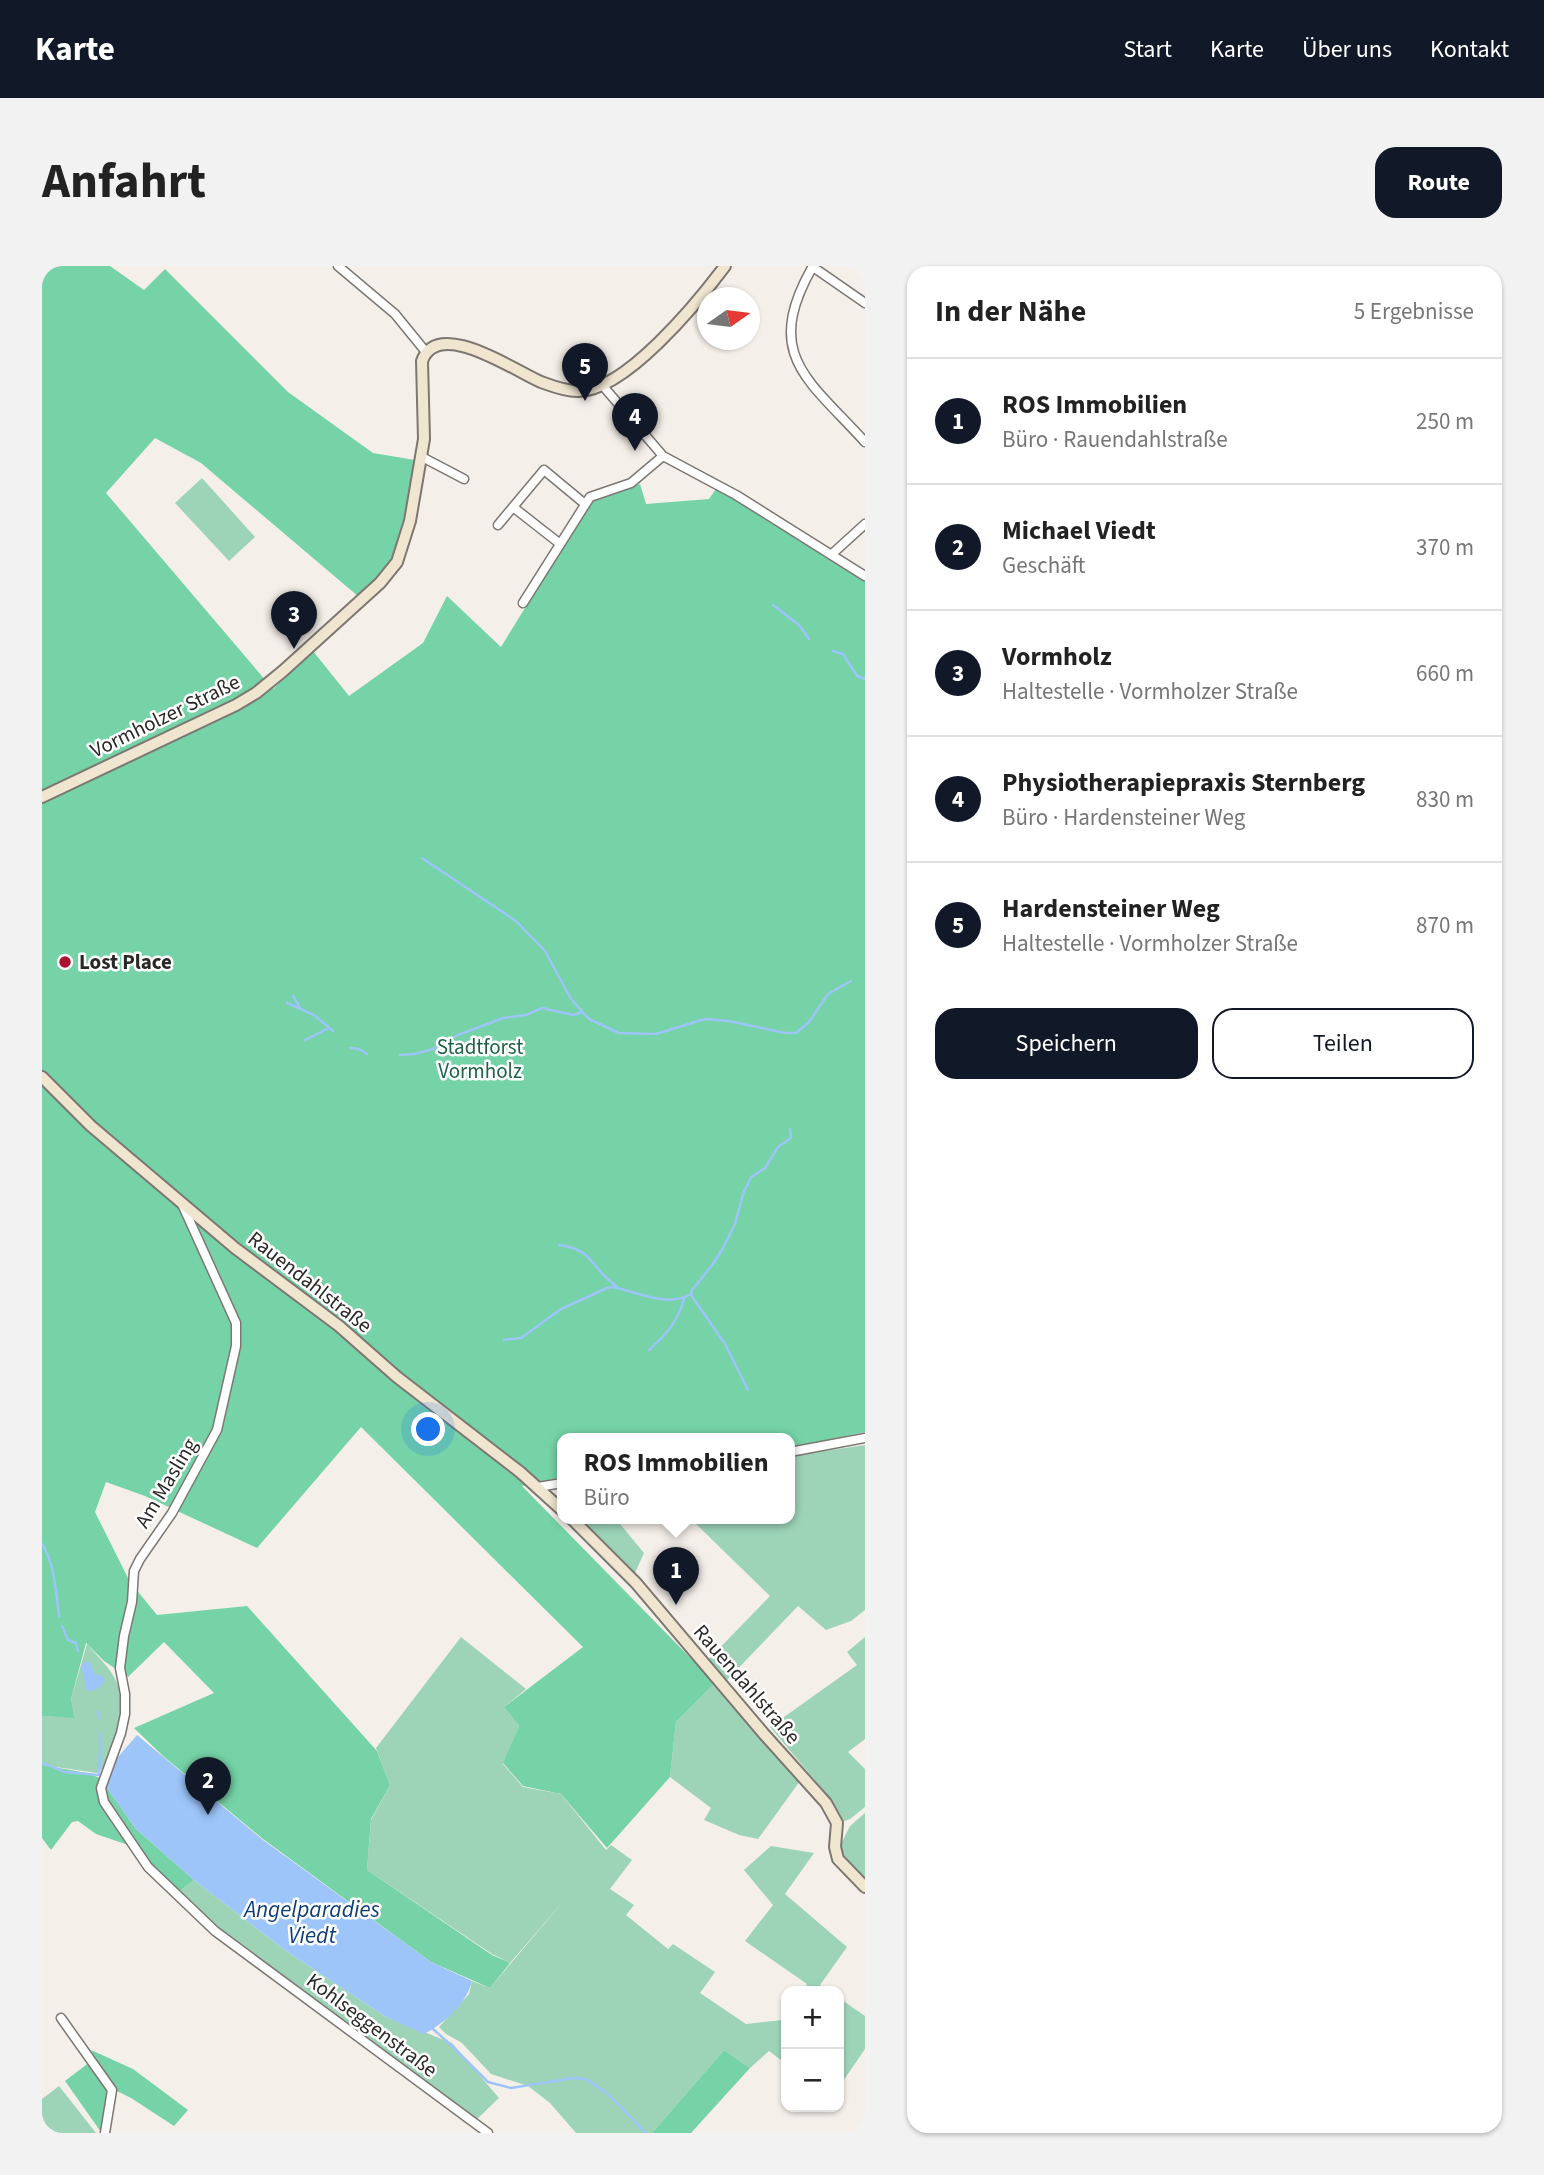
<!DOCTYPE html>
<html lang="de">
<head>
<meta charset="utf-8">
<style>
  :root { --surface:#fff; --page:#f2f2f2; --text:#222; --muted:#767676; --line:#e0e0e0; --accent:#111827 }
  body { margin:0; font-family:"Source Sans 3",sans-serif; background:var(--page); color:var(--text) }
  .controls { position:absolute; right:21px; bottom:21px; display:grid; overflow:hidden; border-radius:14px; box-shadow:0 2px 5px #0004 }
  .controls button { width:63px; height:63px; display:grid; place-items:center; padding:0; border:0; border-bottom:2px solid var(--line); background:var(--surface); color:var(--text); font:35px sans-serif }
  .compass { position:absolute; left:655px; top:21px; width:63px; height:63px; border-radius:50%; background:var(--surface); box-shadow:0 2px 5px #0004; rotate:76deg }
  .you { position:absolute; left:387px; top:1164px; width:24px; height:24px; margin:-18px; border:5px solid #fff; border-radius:50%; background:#1a73e8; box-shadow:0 0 0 10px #1a73e833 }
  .badge { display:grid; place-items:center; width:46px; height:46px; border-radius:50%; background:var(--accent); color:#fff; font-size:23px; font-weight:700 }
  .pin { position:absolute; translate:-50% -58px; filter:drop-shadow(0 2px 4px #0008) }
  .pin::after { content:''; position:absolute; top:37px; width:24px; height:21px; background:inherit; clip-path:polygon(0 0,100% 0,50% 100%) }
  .popup { position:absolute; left:515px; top:1167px; width:238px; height:91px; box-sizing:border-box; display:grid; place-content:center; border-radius:14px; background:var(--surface); filter:drop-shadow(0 2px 5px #0005); font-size:23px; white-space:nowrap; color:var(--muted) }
  .popup b { font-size:26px; color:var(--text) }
  .popup::after { content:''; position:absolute; left:50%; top:100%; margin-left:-14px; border:14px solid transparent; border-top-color:var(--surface) }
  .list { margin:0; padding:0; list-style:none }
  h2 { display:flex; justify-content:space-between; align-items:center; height:91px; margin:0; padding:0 28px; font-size:30px }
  h2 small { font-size:23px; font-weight:400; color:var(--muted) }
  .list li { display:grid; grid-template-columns:46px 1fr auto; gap:21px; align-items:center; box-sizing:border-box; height:126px; padding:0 28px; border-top:2px solid var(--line) }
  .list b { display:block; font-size:26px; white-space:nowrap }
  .list p { margin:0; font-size:23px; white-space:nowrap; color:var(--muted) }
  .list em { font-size:23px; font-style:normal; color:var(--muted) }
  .actions { display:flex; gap:14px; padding:21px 28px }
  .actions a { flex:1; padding:16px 0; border:2px solid var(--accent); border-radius:21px; text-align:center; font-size:24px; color:var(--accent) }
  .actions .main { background:var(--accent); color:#fff }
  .map { position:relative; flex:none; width:823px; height:1867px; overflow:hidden; border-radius:21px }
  header { display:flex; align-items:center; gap:42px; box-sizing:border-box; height:98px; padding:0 35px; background:var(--accent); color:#fff }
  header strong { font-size:33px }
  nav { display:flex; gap:38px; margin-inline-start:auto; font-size:24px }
  .intro { display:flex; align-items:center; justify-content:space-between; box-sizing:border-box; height:168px; padding:0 42px }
  h1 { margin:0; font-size:49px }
  .button { padding:18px 32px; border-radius:21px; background:var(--accent); color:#fff; font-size:24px; font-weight:700 }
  main { display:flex; gap:42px; padding:0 42px }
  aside { flex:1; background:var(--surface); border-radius:21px; box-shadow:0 2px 5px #0004 }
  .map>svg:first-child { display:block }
</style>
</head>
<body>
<header>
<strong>Karte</strong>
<nav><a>Start</a><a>Karte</a><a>Über uns</a><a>Kontakt</a></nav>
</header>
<div class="intro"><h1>Anfahrt</h1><a class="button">Route</a></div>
<main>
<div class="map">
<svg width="823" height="1867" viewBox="0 0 823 1867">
  <rect width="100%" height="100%" fill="#f5efe9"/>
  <path fill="#9dd4b8" d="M160,212L213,271L187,295L133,237Z
    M823,1179V1344L809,1355L784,1364L756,1340L684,1415L666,1394L728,1330L654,1258L660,1253H748V1190Z
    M537,1253H574L602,1287L592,1309Z
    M419,1371L484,1423L462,1441L477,1460L461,1498L481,1521L519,1528L564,1584L569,1579L590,1594L568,1623L592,1639L584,1649L626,1683L631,1678L673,1706L658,1727L704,1758L740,1754L744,1748V1798L727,1785L708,1802L682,1784L610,1867H534L508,1837L486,1820L449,1808L420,1777L404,1768L397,1761L427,1728L430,1715L448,1722L525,1631L468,1697L450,1688L325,1604L329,1554L348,1519L334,1482Z
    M823,1371V1473L806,1486L823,1503V1541L808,1553L800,1556L783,1526L728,1461L815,1399L805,1386Z
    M45,1378C55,1390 69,1402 75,1417C83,1435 76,1478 66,1496C64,1501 59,1504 55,1507L0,1499V1450L33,1451L29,1433Z
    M673,1417L758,1515L716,1573L697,1569L662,1554L669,1542L628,1511L634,1456Z
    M823,1547V1614L806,1597L798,1580L808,1560Z
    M729,1580L772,1587L743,1628L805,1681L778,1719L787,1725H761L765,1718L703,1675L731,1639L702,1604Z
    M152,1614L243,1684L344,1751L410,1777L457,1832L434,1854L195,1678L137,1626Z
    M797,1732L823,1750V1783L797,1821Z
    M17,1820L54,1867H0V1833Z"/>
  <path fill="#75d3a7" d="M0,0H68L102,24L123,3L246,126L331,187L373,194L355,287L340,309L317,331L159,197L113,172L64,227L231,423L271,385L307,430L381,377L405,330L459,381L550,233L598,218L604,238L667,233L674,223L760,272L823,315V1166L756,1180H748V1173H520V1211L480,1220L673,1417L634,1456L628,1511L565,1582L519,1528L481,1520L461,1497L477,1460L462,1441L541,1381L319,1161L215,1282L103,1230L64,1216L53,1246L88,1316L115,1349L205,1340L335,1485L348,1519L329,1553L325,1604L450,1689L468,1697L448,1722L389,1696L221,1573L121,1490L92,1462L172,1427L122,1376L86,1411L62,1395L44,1377L29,1433L33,1452L0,1450Z
    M0,1499L45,1507L58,1512L94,1563L152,1614L137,1626L89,1580L54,1568L36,1555L30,1556L9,1584L0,1572Z
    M49,1784L91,1803L146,1844L132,1860L89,1832L69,1822L59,1866L23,1815L53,1792Z
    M682,1784L708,1802L649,1867H610Z"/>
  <path fill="#9dc5fa" d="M47,1395L53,1408L60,1409L63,1415C58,1421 51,1427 44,1424L39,1398Z
    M95,1469L221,1574L389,1696L430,1715C425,1737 402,1758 382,1768L344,1751L243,1684L152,1614L94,1563L58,1512Z"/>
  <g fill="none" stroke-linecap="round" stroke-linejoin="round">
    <path stroke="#9dc5fa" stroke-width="2.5" d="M731,339L757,359L767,373
      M791,385L801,388L815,410L823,413
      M380,592L474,655L503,685L529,733L547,753L577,767L614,768L663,753L687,755L743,767H754L767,756L786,728L809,715
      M251,730L258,742
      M245,737L272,749L291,765
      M263,774L287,762
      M308,782L317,783L325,788
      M358,789L373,788L391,783L416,769L461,752L484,749L500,742L531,749L540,746
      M517,979C555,984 548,1004 575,1020
      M649,1029L683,1078L706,1124
      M462,1074L479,1072L519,1043L565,1022L571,1021C595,1026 626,1042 649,1028L650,1024L671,998L681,982L693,958L701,928L709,911L723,902L736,881L749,872L748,863
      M607,1084C624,1069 636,1055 642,1033
      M0,1278C13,1298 14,1327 17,1350
      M20,1360L26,1374L34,1377L36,1385
      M56,1446L57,1452
      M0,1497L23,1506L57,1509L59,1467
      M391,1763L409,1779L446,1816L469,1822L531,1812L543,1813L565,1827L604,1867"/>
    <defs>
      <path id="street" d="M296,0L353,48L384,86
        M771,0C720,89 766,113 823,176
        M771,1L823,37
        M561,120L621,190L694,229L823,310
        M380,191L422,213
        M456,259L471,241
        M517,277L471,241L502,204L543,238
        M790,288L823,258
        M481,337L548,231L589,217L621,190
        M140,938L194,1057V1080L175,1164L130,1247L98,1293L92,1305L90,1336L82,1370L78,1402L83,1428V1448L79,1467L59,1522L62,1536L106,1601L173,1665L446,1867
        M748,1186L823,1172
        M496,1221L520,1217
        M19,1752L70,1824L63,1867"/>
      <path id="secondary" d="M0,531L194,439L214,427L241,405L338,317L355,296L368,255L382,173L380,95C396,51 473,105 499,116C510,120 522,125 535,125C582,127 656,36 683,0
        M0,811L49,860L193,982L297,1060L355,1111L478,1206L520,1244
        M530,1253L594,1317L722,1468L784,1537L795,1557L793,1581L796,1593L823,1621"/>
    </defs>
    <use href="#street" stroke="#7c7772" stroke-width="11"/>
    <use href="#secondary" stroke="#7c7772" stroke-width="14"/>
    <use href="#street" stroke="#fff" stroke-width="8"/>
    <use href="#secondary" stroke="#f0e6d0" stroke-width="10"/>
  </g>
  <circle fill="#aa132f" stroke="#fff" stroke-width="2.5" cx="23" cy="696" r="7"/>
  <g text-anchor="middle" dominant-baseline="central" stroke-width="5" stroke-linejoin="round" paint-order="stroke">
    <g font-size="21" fill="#2a2826" stroke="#fff">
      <text transform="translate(123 450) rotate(-26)">Vormholzer Straße</text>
      <text transform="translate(268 1016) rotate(38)">Rauendahlstraße</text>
      <text transform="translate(124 1217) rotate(-59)">Am Masling</text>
      <text transform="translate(705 1418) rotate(49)">Rauendahlstraße</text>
      <text transform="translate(330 1759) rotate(37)">Kohlseggenstraße</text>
    </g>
    <g font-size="21" font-weight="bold" fill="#2a2826" stroke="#fff" text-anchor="start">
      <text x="37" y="696">Lost Place</text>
    </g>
    <g font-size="21" fill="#1d6347" stroke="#fff">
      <text x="438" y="781">Stadtforst<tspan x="438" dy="24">Vormholz</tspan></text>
    </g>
    <g font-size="23" font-style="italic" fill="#0d3e78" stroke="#fff">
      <text x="270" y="1643">Angelparadies<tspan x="270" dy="26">Viedt</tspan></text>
    </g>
  </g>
</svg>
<div class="controls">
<button>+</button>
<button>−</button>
</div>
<svg class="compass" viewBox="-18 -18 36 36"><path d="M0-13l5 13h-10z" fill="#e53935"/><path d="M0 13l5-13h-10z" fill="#767676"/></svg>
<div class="you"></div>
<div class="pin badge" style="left:634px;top:1339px">1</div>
<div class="popup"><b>ROS Immobilien</b>Büro</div>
<div class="pin badge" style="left:166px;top:1549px">2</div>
<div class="pin badge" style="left:252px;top:383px">3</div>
<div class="pin badge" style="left:593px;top:185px">4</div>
<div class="pin badge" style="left:543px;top:135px">5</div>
</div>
<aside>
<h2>In der Nähe<small>5 Ergebnisse</small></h2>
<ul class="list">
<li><span class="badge">1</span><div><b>ROS Immobilien</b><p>Büro · Rauendahlstraße</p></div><em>250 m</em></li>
<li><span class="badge">2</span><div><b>Michael Viedt</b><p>Geschäft</p></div><em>370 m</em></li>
<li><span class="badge">3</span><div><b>Vormholz</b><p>Haltestelle · Vormholzer Straße</p></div><em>660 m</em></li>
<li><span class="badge">4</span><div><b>Physiotherapiepraxis Sternberg</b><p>Büro · Hardensteiner Weg</p></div><em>830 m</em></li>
<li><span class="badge">5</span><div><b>Hardensteiner Weg</b><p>Haltestelle · Vormholzer Straße</p></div><em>870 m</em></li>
</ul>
<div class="actions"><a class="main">Speichern</a><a>Teilen</a></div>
</aside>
</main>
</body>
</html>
